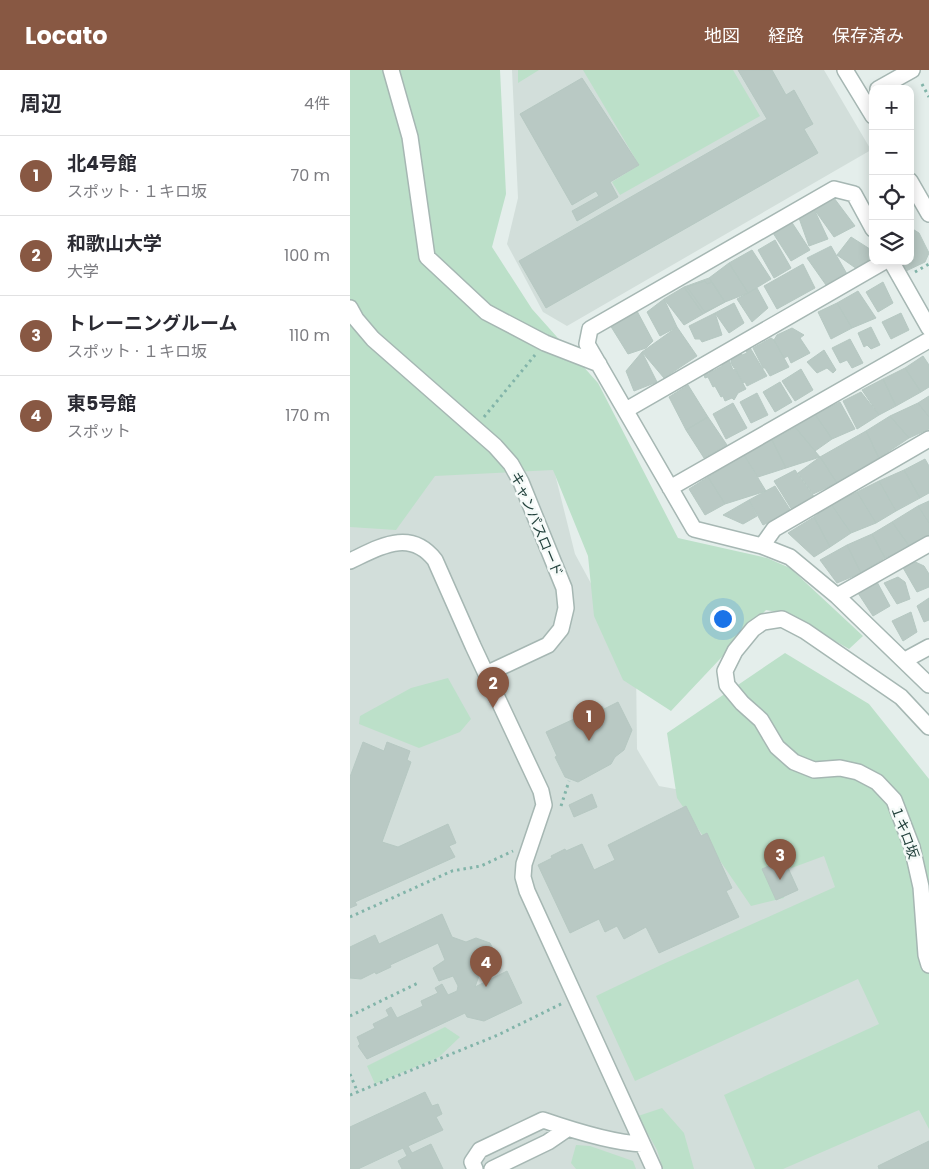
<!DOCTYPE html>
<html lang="ja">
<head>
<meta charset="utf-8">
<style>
  :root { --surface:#fff; --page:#f7f7f7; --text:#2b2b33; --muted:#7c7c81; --line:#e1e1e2; --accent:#885843 }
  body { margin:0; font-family:Poppins,"Noto Sans JP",sans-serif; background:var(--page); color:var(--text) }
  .controls { position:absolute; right:15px; top:15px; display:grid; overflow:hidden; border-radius:10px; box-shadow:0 2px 12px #0003 }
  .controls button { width:45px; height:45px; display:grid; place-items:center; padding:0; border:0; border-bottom:1px solid var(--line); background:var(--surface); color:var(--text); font:25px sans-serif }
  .you { position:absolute; left:372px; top:548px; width:18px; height:18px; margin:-12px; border:4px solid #fff; border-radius:50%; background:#1a73e8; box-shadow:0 0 0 8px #1a73e833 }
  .badge { display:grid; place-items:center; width:32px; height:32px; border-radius:50%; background:var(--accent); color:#fff; font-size:16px; font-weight:700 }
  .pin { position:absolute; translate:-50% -41px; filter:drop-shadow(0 1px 2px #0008) }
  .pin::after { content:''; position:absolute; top:26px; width:18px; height:15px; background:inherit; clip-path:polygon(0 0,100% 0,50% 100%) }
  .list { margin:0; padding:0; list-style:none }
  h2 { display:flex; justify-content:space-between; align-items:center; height:65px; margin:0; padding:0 20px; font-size:21px }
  h2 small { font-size:16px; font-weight:400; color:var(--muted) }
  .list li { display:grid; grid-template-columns:32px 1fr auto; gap:15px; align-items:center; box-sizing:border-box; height:80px; padding:0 20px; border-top:1px solid var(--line) }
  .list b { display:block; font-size:19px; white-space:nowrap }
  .list p { margin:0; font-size:16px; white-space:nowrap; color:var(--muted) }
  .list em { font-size:16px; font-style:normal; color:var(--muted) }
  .icon { flex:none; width:28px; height:28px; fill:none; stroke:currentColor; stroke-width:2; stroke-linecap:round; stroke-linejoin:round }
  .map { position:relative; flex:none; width:579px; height:1099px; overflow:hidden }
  header { display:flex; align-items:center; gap:30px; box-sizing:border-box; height:70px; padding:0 25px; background:var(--accent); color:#fff }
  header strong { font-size:24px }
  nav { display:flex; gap:28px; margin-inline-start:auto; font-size:18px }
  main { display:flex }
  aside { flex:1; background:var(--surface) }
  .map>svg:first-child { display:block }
</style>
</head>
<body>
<header>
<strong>Locato</strong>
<nav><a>地図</a><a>経路</a><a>保存済み</a></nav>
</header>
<main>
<aside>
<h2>周辺<small>4件</small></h2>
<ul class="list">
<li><span class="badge">1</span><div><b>北4号館</b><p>スポット · １キロ坂</p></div><em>70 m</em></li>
<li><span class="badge">2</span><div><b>和歌山大学</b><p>大学</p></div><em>100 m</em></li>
<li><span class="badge">3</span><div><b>トレーニングルーム</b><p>スポット · １キロ坂</p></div><em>110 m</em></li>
<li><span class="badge">4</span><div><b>東5号館</b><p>スポット</p></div><em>170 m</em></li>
</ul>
</aside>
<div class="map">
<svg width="579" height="1099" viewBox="0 0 579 1099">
  <rect width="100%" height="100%" fill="#e4eeeb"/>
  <path fill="#d2deda" d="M162,0H474L521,80L217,256L193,242L157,174L168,128Z
    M0,168L204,400L225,484L286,596L287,679L309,716L342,722L461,756L579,969V1099H0Z"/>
  <path fill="#bce0c9" d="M0,0H150L156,124L142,177L182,239L248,313L328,468L417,488L440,498L513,566L499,579L438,544L416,540L321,641L273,610L244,546L238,486L203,400L85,406L46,460L0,457Z
    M168,0H189L168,13Z
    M233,0H383L410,46L270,125L262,112L289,95Z
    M435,583L519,634L579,709V1059L569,1040L433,1099H405L374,1025L529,954L508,909L285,1011L246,926L311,895L485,817L474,786L428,803L434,828L401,836L327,728L317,663Z
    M98,608L121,649L110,662L69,678L9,654L10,646L61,618Z
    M95,957L110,967L89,987L25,1014L17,996Z
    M312,1038L334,1063L344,1099H313L307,1080L288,1046Z
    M226,1075L240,1076L283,1091L286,1099H226L221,1093Z"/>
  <path fill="#b9c9c4" stroke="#b6c8c2" d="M388,0H422L436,25L444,20L463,54L454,59L468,83L196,238L169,191L417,49Z
    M232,8L289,95L260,112L268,127L227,151L222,141L249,126L246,121L222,135L170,44Z
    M484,128L505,156L484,167L464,139Z
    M464,139L478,169L459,176L449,148Z
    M441,151L460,180L441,191L423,163Z
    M561,158L569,163L579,183L575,192L556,201L552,191H560Z
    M501,167L523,181V186L507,199L487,185Z
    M425,170L441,198L424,208L408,180Z
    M481,176L497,204L476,215L457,188Z
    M402,180L421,209L398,223L379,193Z
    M379,193L398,223L375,232L359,208Z
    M453,194L465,218L427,239L414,216Z
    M359,208L375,232L353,244L334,217Z
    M355,211L357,214L362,212L375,232L355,242L337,217Z
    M533,212L543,233L528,242L516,222Z
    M334,217L353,244L334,255L314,229Z
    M407,218L418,238L402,252L387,229Z
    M508,221L526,248L502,258L487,233Z
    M314,229L327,257L310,266L297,242Z
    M384,233L394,253L379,263L365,243Z
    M487,233L502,258L481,269L468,242Z
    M287,241L303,271L296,278L278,284L260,255Z
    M365,243L372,265L352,272L350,269H345L339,256Z
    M551,243L559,260L541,269L532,252Z
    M327,257L347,286L314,308L292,282Z
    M521,257L530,275L521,279L517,275L514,277L508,263Z
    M442,258L454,265L450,268L460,283L441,293L438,286L434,288L424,270L427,265Z
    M421,268L424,270L439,297L420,306L415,298H413L403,278Z
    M500,269L513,293L502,298L497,290L490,293L482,278Z
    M399,276L417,306L397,316L395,312L393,313L385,298H384L381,293V288L390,283L392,285L397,283L395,278Z
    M474,280L486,300L483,303L477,298L467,303L457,292Z
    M292,282L307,312L284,321L276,301Z
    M573,286L579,295V317L571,322L555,298Z
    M376,290H379L383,300L385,299L396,319L388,323L384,330L382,328L375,331L373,326L371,327L365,316L363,317L358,307L355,308L354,305L356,301L358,304L360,303L357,299L364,295L365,298L362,300L363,301L372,296V292Z
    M555,298L571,322L546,336L533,309Z
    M451,299L463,320L445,331L432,311Z
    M533,309L546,336L529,345L512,320Z
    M430,312L442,332L425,342L413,322Z
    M338,315L358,347L336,360L319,327Z
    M511,322L529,345L507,359L493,331Z
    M407,323L418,345L401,353L390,332Z
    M579,326V347L568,333Z
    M490,332L505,359L482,369L465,344Z
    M383,333L397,358L376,369L363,344Z
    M568,333L579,347V359L559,368L540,346Z
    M465,344L482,369L465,381L445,357Z
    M540,346L559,368L529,388L516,361Z
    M358,347L377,375L354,388L336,360Z
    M445,357L470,387L436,398L422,370Z
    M516,361L529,388L487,413L470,387Z
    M422,370L436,398L408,407L394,385Z
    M394,385L416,421L375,434L358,407Z
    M470,387L487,413L463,424L448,403Z
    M575,389L579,396V423L570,428L554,400Z
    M445,400L465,428L442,440L424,411Z
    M554,400L570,428L546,441L529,411Z
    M358,407L375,434L355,445L339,419Z
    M529,411L546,441L526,453L507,422Z
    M425,416L441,441L413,455L399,430Z
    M507,422L526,453L501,463L481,434Z
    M399,430L407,446L393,454L373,445Z
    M579,431V453L568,436Z
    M481,434L501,463L480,477L464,447Z
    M568,436L579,453V467L560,477L542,452Z
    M464,447L480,477L464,487L438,463Z
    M542,452L560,477L535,488L522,464Z
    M522,464L535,488L511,503L497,475Z
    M497,475L511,503L487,513L470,490Z
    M561,490L574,496L579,504V517L567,522L552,496Z
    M548,507L555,512L560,529L547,534L534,513Z
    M526,510L540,536L523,546L506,520Z
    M579,528V550L574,552L567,536Z
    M561,542L567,562L553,571L542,551Z
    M268,632L282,660L274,680L265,687L261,694L228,712L215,707L205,687L207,686L196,662L252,636L254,639Z
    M13,672L34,681L37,672L60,681L57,690L61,692L32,772L48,777L98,754L106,773L99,776L105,787L5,832L7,835L0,838V707Z
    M242,724L247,737L224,747L219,735Z
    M336,736L351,766L357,763L382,818L376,821L389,847L309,883L296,857L274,869L267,856L255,862L249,849L220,863L188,795L202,788L201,786L215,779L216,781L232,774L244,800L265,790L258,775Z
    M434,789L448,820L426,830L412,799Z
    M92,844L102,867L116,872L126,868L140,873L145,883L140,898L130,903L125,917L157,901L172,933L134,951L117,947L115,943L17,989L8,976L10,974L7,967L25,958L23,954L39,946L36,940L41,937L47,948L73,936L71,931L88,923L85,918L92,914L98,925L107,921L108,916L103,906L89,911L83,898L95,890L88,873L40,895L41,897L26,904L25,902L11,909L0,908V877L25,865L29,874Z
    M75,1022L82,1036L88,1034L92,1044L86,1047L93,1060L58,1076L62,1083L81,1074L93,1099H52L48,1091L57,1086L53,1078L8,1099H0V1057Z
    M579,1071V1099H529L528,1096Z"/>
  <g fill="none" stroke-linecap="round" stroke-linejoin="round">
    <defs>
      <path id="minor" d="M41,0L60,67L77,187L136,242L195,273L249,294
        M495,0L523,46
        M528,19L562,0
        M560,111L579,144
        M523,159L504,124L484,119L240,259L237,274L344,459L412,476L440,487L487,526L579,615
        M541,191L579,258
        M0,238L6,249L23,269L145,376L161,394L171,412L214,518L216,538L211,559L198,575L136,604
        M276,340L535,191
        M320,418L579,270
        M412,476L424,459L579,369
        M0,491C30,477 60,458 85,490L123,576L191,721L194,735L174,794L173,807L177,821L304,1099
        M487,526L579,474
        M555,590L579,577
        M579,657L551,627L455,561L432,549L413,552L403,559L385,581L375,601L377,615L392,633L411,650L427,677L444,692L464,700L490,698L508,702L527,712L544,730L562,777L571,817L576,885L579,895
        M125,1099L122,1092L130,1080L193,1050C222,1060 262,1073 292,1074
        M142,1099L198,1072L217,1059"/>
    </defs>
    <use href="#minor" stroke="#a6b7b3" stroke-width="18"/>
    <path stroke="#82b4a9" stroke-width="3" stroke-dasharray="2.5 4" stroke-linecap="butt" d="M572,14L579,27
      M565,202L579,194
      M134,347L185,285
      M211,736L219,711
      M0,847L102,801L131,796L163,781
      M0,946L68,913
      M0,1004L8,1023
      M0,1025L148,965L213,933"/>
    <use href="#minor" stroke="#fff" stroke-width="15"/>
  </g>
  <g text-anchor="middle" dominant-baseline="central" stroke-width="5" stroke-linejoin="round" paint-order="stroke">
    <g font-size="14" fill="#22413c" stroke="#f5faf8">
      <text transform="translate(187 454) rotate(67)">キャンパスロード</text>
      <text transform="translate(555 762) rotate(70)">１キロ坂</text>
    </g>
  </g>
</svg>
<div class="controls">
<button>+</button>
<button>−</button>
<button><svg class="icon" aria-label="locate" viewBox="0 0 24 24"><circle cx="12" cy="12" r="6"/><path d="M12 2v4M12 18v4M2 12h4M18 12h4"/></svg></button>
<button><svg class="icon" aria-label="layers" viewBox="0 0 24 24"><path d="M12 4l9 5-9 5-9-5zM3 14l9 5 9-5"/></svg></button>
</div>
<div class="you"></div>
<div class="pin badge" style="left:239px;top:671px">1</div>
<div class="pin badge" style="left:143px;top:638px">2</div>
<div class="pin badge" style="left:430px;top:810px">3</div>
<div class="pin badge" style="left:136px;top:917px">4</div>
</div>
</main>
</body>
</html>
